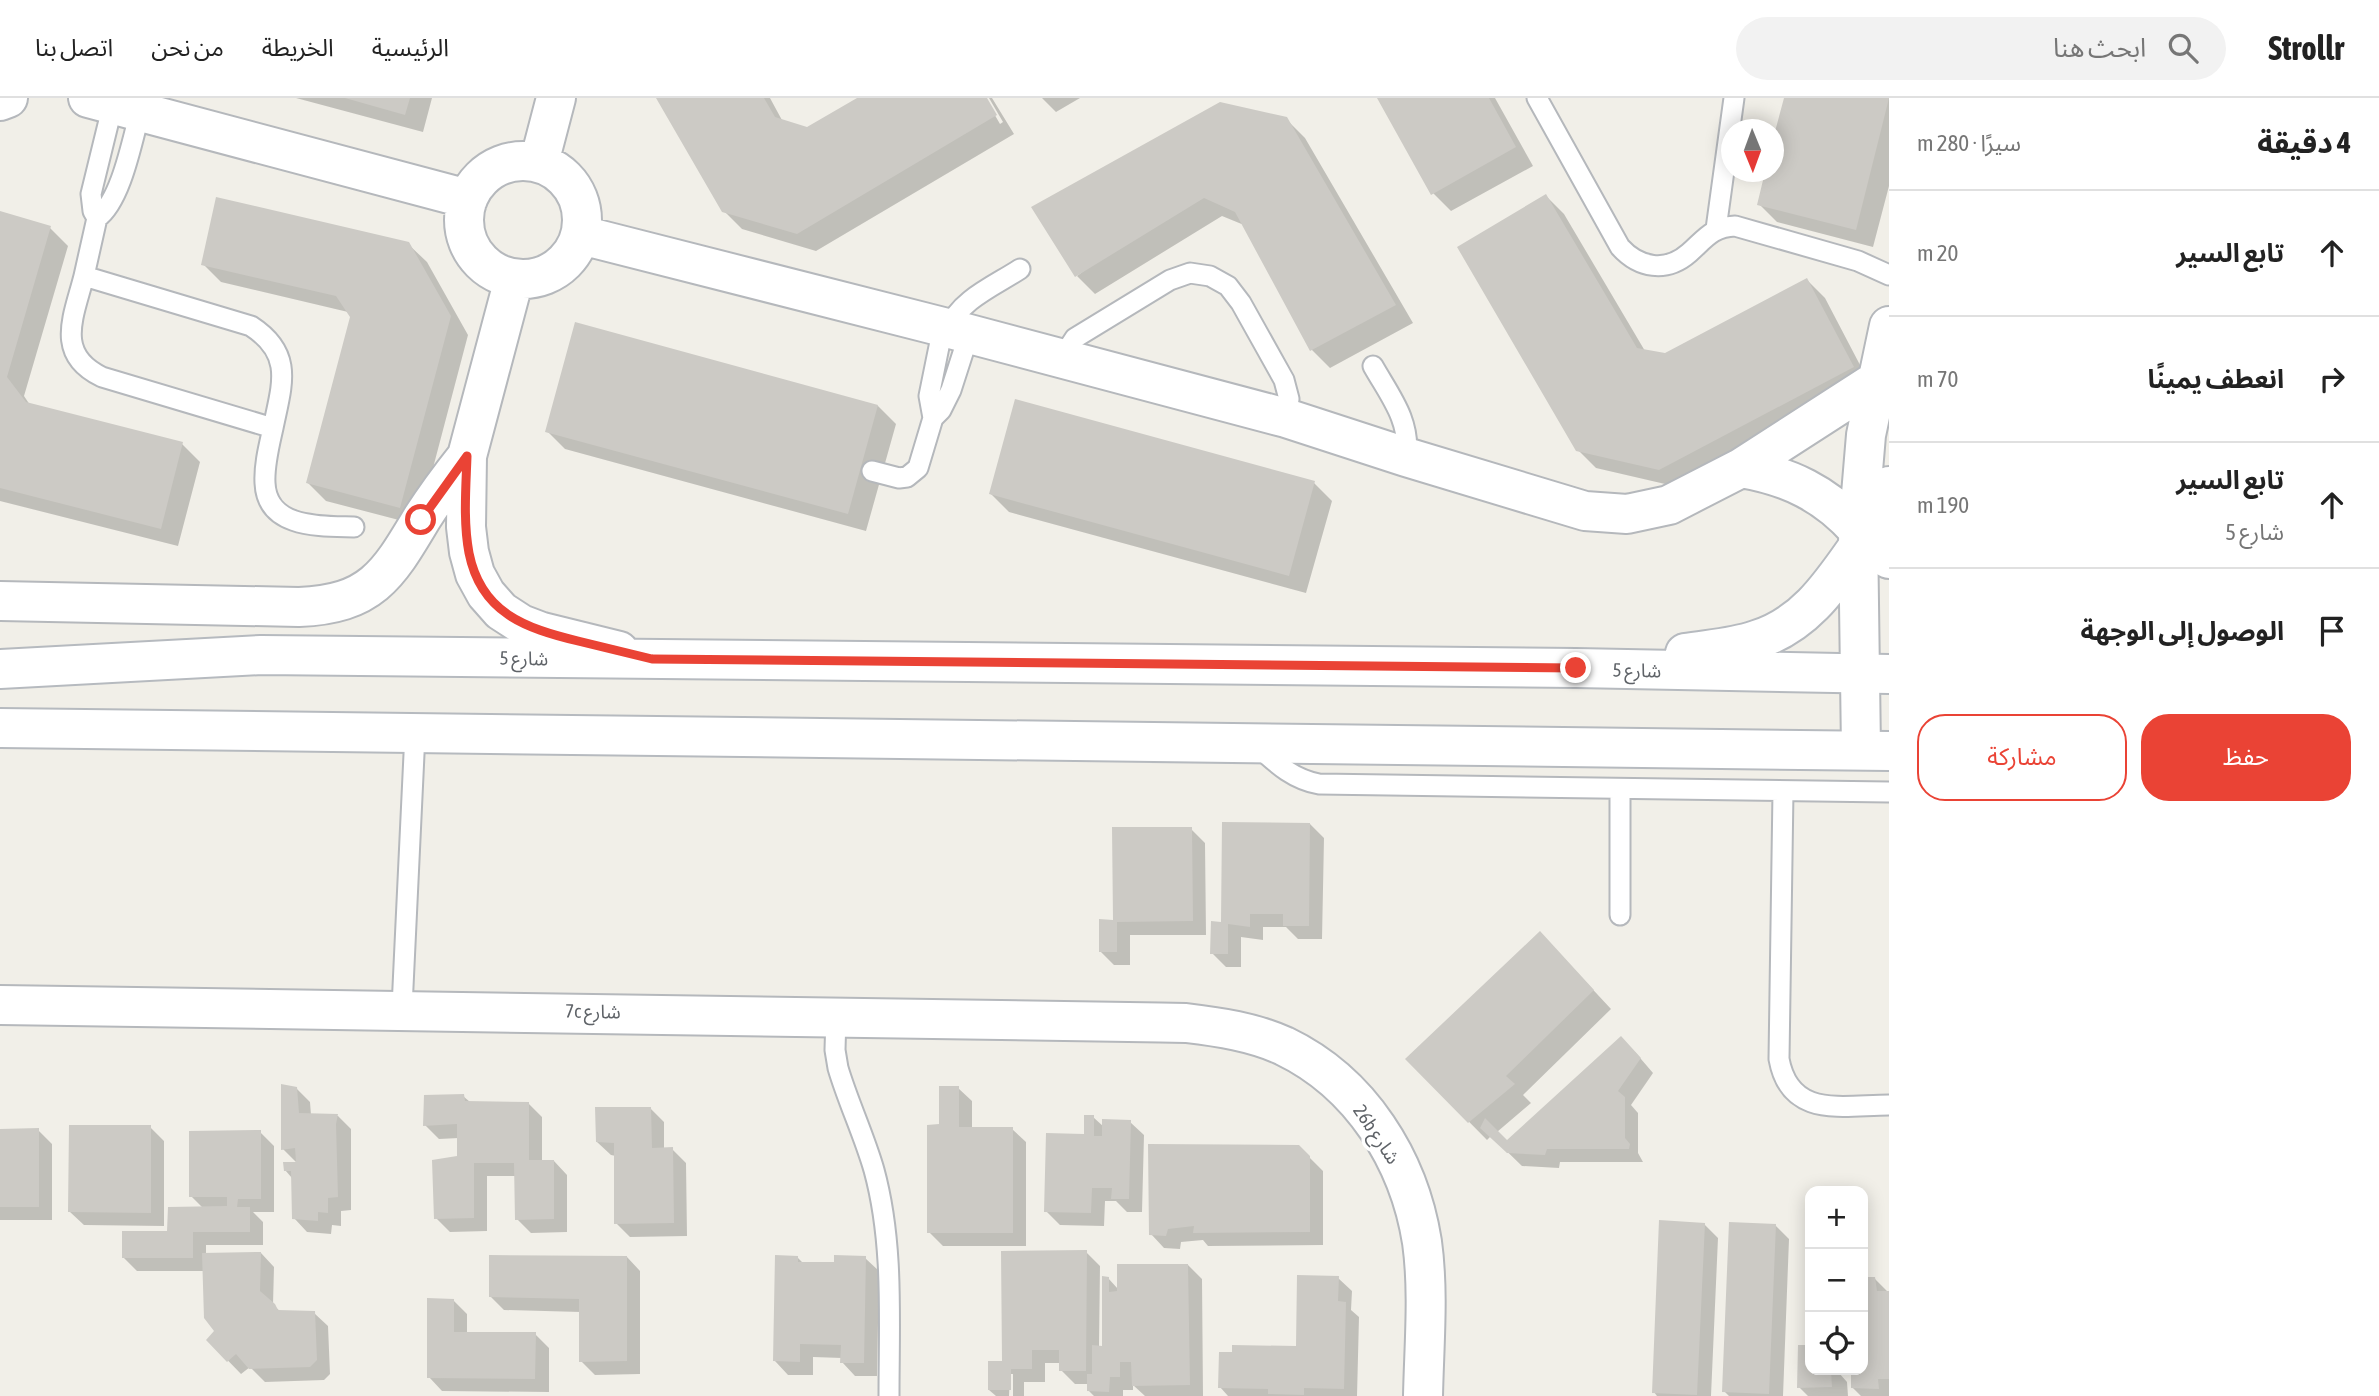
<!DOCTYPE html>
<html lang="ar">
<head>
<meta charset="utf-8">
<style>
  :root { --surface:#fff; --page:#f2f2f2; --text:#222; --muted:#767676; --line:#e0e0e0; --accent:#ea4335 }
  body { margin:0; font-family:"Asap Condensed","Noto Sans Arabic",sans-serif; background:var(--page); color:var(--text); direction:rtl }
  .controls { position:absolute; right:21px; bottom:21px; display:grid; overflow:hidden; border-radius:14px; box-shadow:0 4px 18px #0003 }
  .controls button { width:63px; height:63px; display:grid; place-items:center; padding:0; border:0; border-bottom:2px solid var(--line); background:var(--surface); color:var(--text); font:35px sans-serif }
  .compass { position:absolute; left:1721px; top:21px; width:63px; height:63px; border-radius:50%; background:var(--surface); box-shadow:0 4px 18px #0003; rotate:179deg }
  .stop { position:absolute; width:21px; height:21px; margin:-16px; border:5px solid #ea4335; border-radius:50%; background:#fff }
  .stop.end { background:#ea4335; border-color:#fff; box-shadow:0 2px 7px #0008 }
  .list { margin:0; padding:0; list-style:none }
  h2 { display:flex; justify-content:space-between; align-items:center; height:91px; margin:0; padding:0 28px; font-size:30px }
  h2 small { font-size:23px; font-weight:400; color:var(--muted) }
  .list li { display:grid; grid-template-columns:46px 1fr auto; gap:21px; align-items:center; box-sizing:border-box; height:126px; padding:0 28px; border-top:2px solid var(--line) }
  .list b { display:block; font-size:26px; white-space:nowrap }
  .list p { margin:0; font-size:23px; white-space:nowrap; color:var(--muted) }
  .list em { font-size:23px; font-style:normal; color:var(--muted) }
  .actions { display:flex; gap:14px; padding:21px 28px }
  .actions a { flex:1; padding:16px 0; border:2px solid var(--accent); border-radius:28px; text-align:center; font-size:24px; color:var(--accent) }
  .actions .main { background:var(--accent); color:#fff }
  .icon { flex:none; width:38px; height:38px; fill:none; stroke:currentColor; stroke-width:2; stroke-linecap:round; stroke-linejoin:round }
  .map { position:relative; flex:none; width:1889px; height:1298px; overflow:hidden; direction:ltr }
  header { display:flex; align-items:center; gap:42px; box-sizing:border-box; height:98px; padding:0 35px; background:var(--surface); border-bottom:2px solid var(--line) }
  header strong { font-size:33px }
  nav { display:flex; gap:38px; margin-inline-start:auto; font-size:24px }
  .search { width:490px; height:63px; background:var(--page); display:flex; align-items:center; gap:18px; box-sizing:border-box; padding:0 24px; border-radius:38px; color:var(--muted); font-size:26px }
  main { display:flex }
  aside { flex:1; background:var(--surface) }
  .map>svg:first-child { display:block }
</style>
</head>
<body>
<header>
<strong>Strollr</strong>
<div class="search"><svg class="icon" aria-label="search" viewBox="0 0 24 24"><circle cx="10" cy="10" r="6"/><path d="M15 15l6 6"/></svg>ابحث هنا</div>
<nav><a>الرئيسية</a><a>الخريطة</a><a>من نحن</a><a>اتصل بنا</a></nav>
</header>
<main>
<aside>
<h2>4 دقيقة<small>سيرًا · 280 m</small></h2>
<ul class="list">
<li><svg class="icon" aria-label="ahead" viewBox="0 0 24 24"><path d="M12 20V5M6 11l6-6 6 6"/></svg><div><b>تابع السير</b></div><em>20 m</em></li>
<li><svg class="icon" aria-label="right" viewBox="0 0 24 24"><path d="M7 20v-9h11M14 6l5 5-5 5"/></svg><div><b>انعطف يمينًا</b></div><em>70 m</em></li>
<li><svg class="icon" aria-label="ahead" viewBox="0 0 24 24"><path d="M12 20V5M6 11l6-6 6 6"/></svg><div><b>تابع السير</b><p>شارع 5</p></div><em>190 m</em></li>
<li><svg class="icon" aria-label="arrive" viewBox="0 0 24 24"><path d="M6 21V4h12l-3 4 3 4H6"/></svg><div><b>الوصول إلى الوجهة</b></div></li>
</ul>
<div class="actions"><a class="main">حفظ</a><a>مشاركة</a></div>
</aside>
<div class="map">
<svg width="1889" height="1298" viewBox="0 0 1889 1298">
  <rect width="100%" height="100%" fill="#f1efe8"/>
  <path fill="#0003" d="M296,0H432L423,34Z
    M658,0H770L783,24L807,31L861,0H985L1000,26L1003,24L989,0H992L1014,36L816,153L742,131L724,113Z
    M1042,0H1080L1056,14Z
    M1379,0H1495L1533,68L1451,113L1433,95Z
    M1786,0H1889V88L1873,149L1777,124L1759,106L1767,74H1773Z
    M1286,21L1305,40L1413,225L1330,270L1312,252L1244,127L1222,118L1095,196L1077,178Z
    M1546,98L1564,116L1645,253L1666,257L1807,182L1825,200L1871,288L1678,389L1596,370L1578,352Z
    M0,115L50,130L68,148L24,298L30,307L182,346L200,364L178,448L0,403Z
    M408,146L427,164L468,237L418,427L326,403L308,385L351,219L348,214L221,184L203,166Z
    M878,308L896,326L866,433L565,351L547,333Z
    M1314,385L1332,403L1306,495L1009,414L991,396Z
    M1310,726L1324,740L1322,841H1298L1286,829H1263V842L1241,839V869H1226L1212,855L1222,825Z
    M1191,731L1205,745L1206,837H1130V867H1114L1100,853L1114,823Z
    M1557,853L1611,911L1523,997L1531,1005L1497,1034L1507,1045L1635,954L1653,975L1631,1007L1638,1015V1055L1643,1064H1560L1559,1070L1522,1068L1491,1038L1487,1042L1407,961Z
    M296,990L310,1004L311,1017L338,1018L351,1031V1112L341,1113V1128L332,1127L331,1136L307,1134L294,1120L292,1080L285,1072L298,1066L283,1051Z
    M958,990L972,1003V1031H1012L1026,1044V1148H943L929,1134L940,1028Z
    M463,998L470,1004L528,1005L542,1019V1063H554L567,1077V1134L531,1135L517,1121L516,1078H487V1133L450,1134L436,1120L459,1059V1040L439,1041L425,1027Z
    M650,1010L664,1024V1051H672L686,1065L687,1138L630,1139L616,1125V1058L611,1057L597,1044Z
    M1093,1019L1104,1029L1130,1024L1144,1037L1142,1114H1127L1116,1103H1105L1104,1128L1060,1127L1046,1113L1085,1038Z
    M150,1029L164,1043V1128L84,1127L70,1114Z
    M38,1032L52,1046V1122H0V1033Z
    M260,1034L274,1048V1114H253L263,1124V1147H206V1157L261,1155L274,1169L273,1207L281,1214L314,1215L328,1228L330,1276L324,1282L265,1284L250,1269L241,1276L208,1242L217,1234L205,1173H137L123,1159L169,1134L203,1110L191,1098Z
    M1309,1059L1323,1073V1147L1208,1148L1203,1142L1181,1144L1180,1151L1164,1150L1151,1136Z
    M1704,1126L1718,1140L1711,1298H1657L1654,1294Z
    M1775,1127L1789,1141L1783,1298H1729L1724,1293Z
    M1086,1154L1100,1168L1099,1249L1104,1250L1108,1180L1118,1191L1188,1167L1202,1181L1203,1298H1145L1133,1287V1292H1123V1298H1094L1089,1293V1286H1075L1061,1272V1265H1045V1284H1024V1298H1013V1276H1010L1009,1298H996L989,1292L1003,1265Z
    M627,1159L640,1173V1276L595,1277L581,1263V1214L504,1212L491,1199Z
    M798,1160L803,1165L836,1166L865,1160L879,1173L877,1278H855L842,1264V1260L813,1259V1277H788L775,1263Z
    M1338,1180L1352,1193L1351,1212L1359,1219L1357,1298H1228L1220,1289L1298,1250Z
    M1863,1180L1875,1181L1889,1195V1298H1861L1852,1289L1853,1274L1839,1275L1847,1284L1848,1298H1808L1799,1289L1800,1249H1810V1272H1863Z
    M453,1202L467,1216V1236H535L549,1250V1294L442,1293L429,1279Z"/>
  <path fill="#cccac5" d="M345,0H410L405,17Z
    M656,0H764L775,19L807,29L857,0H987L997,17L797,136L722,114Z
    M1377,0H1489L1516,49L1431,97Z
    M1784,0H1889L1856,132L1757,107L1765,74H1773V41Z
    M1220,4L1287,19L1396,207L1310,253L1235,114L1204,100L1075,179L1031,109Z
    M1546,96L1637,250L1665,255L1807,180L1854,269L1659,372L1576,353L1457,149Z
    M216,99L409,144L451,218L400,410L306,385L350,219L336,198L201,167Z
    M0,113L51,128L7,279L26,304L183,344L161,431L0,390Z
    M575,224L878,307L848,416L545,334Z
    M1015,301L1315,383L1289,478L989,396Z
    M1222,724L1310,725L1309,828H1283V816H1250V829L1228,826V856H1210L1211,823L1221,824Z
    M1112,729H1192L1193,823L1117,824V854H1099V821L1113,822Z
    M1540,833L1594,892L1506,978L1515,986L1468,1025L1405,961Z
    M1621,938L1641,960L1618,993L1625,999V1040L1630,1046L1629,1051H1547L1545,1057L1507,1055L1480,1030L1485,1020L1507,1042Z
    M281,986L297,989L299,1015L338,1016L336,1026L338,1099L328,1100V1115L318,1114V1123L292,1121L291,1073H284L283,1064H296L295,1050L281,1052Z
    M939,988H959V1029H1013V1135H927V1027L939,1026Z
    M464,996L465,1003L529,1004V1062H554V1121L515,1122L514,1065H474V1120L434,1121L432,1062L457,1058V1026L423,1028L424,997Z
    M595,1009H651L652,1050L673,1049L674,1125L614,1126V1045L596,1044Z
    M1084,1017H1094V1038H1102V1021L1131,1022L1129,1101H1111L1112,1090H1092L1091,1115L1044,1114L1046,1035L1084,1036Z
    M69,1027H151V1115L68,1114Z
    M39,1030V1109H0V1031Z
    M261,1032V1101H238L237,1109H250V1134H193V1160H122V1133H167L168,1109L227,1108V1099H189V1033Z
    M1148,1046L1299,1047L1310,1058V1134L1193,1135L1194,1128L1168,1131L1166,1138L1149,1137Z
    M1659,1122L1705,1125L1697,1297L1652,1295Z
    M1729,1124L1776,1126L1769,1296L1722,1294Z
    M1087,1152L1086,1273H1059V1252H1032V1271H1011V1292H988V1263H1002L1001,1153Z
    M261,1154L260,1193L275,1206L278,1212L315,1213L317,1262L310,1269L249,1271L236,1256L227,1264L206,1242L214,1233L204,1220L202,1155Z
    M489,1157L627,1158V1263L579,1264V1201L489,1199Z
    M775,1157L798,1158V1164H834V1157L866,1158L864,1265H840L841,1247L800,1246V1264L773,1263Z
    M1117,1166H1188L1190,1287L1132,1288L1131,1264H1120V1279H1110L1109,1294L1087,1293V1276H1092V1247L1102,1248V1178L1109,1179V1194L1117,1193Z
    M1297,1177L1339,1178L1338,1203L1346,1204L1344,1291L1304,1290V1297L1268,1296V1291L1218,1290L1219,1254H1232V1247L1296,1248Z
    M1863,1179H1875L1877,1193H1889V1281H1878L1879,1291L1851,1290V1272H1863Z
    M427,1200L454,1201V1234H536L535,1281L427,1280Z
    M1798,1247H1810V1272H1831L1832,1289L1797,1290Z"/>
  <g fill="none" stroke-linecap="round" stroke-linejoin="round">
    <defs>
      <path id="lane" d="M1537,0L1620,149C1639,170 1666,175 1689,155C1705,141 1712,129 1735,128L1858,163L1889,177
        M97,120L93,113L91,96L113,6
        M1716,131L1734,0
        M84,178L251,228C294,256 282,286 273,330L102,279C54,256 74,218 84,178Z
        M84,178L97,120C121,103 132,43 140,14
        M949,230C959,202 996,187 1020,171
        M1062,260L1075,240L1170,182L1190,175L1210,178L1228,188L1241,205L1284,282L1289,301L1286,320
        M1373,268C1390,298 1411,323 1406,359
        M933,320L929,298L943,229
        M273,330C269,348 264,367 265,385C267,431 321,428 354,429
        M872,373L899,380L907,379L918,370L933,320L941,312L951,292L969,236
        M1256,647C1276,665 1292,681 1319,686L1889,694
        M1783,693L1779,961C1790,1021 1842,1007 1889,1007
        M1620,817V691
        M402,910L415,635
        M836,918L835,952L838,970C848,1004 864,1037 874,1072C894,1145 889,1223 889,1298"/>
      <path id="street" d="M88,0L468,101
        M0,3L8,0
        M464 122a59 59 0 1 1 118 0a59 59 0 1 1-118 0Z
        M539,65L556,0
        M581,137L943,229L1286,320L1406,359L1585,413L1627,416L1669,407L1741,370L1876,283L1889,288
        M514,181L467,358L466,429L469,454L475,476L486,496L501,513L521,526L542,534L619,553
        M1741,370C1789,378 1826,396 1858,432
        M1889,388V461
        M0,503L299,509C372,506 388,477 422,420C436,398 451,378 467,358
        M1861,652L1858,432L1866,337L1889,228
        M0,907C396,910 791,917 1186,925C1220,929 1253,934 1284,948C1361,985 1409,1062 1422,1144C1429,1194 1424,1248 1423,1298"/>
      <path id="secondary" d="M1888,434L1889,437
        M1685,555C1709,551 1733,550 1756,542C1805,527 1831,487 1859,447
        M0,571L261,557L1576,570L1889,576
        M0,630L1889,653"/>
    </defs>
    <use href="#lane" stroke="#b5b8bc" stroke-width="23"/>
    <use href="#street" stroke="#b5b8bc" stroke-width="42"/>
    <use href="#secondary" stroke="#b6babf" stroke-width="42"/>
    <use href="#lane" stroke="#fff" stroke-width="19"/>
    <use href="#street" stroke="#fff" stroke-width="38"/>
    <use href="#secondary" stroke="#fff" stroke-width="38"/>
  </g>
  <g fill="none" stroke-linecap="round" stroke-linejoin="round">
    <path stroke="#ea4335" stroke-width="9" d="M421,422L467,358C466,389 463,423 469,455C481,515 525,530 578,543C603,549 628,555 652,561L1576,570"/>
  </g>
  <g text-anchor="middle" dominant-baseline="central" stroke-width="7" stroke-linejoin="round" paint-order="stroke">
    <g font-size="19" fill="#5f6368" stroke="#fff">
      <text transform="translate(524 560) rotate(1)">شارع 5</text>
      <text transform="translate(1637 572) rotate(1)">شارع 5</text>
      <text transform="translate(593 913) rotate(1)">7c شارع</text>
      <text transform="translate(1377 1036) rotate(56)">26b شارع</text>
    </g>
  </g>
</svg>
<div class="controls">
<button>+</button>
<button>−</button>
<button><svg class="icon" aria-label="locate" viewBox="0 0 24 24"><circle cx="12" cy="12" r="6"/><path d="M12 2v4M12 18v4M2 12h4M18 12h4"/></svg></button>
</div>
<svg class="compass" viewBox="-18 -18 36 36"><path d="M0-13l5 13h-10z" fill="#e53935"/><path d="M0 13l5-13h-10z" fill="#767676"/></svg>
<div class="stop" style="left:421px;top:422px"></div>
<div class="stop end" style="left:1576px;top:570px"></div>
</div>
</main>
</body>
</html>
